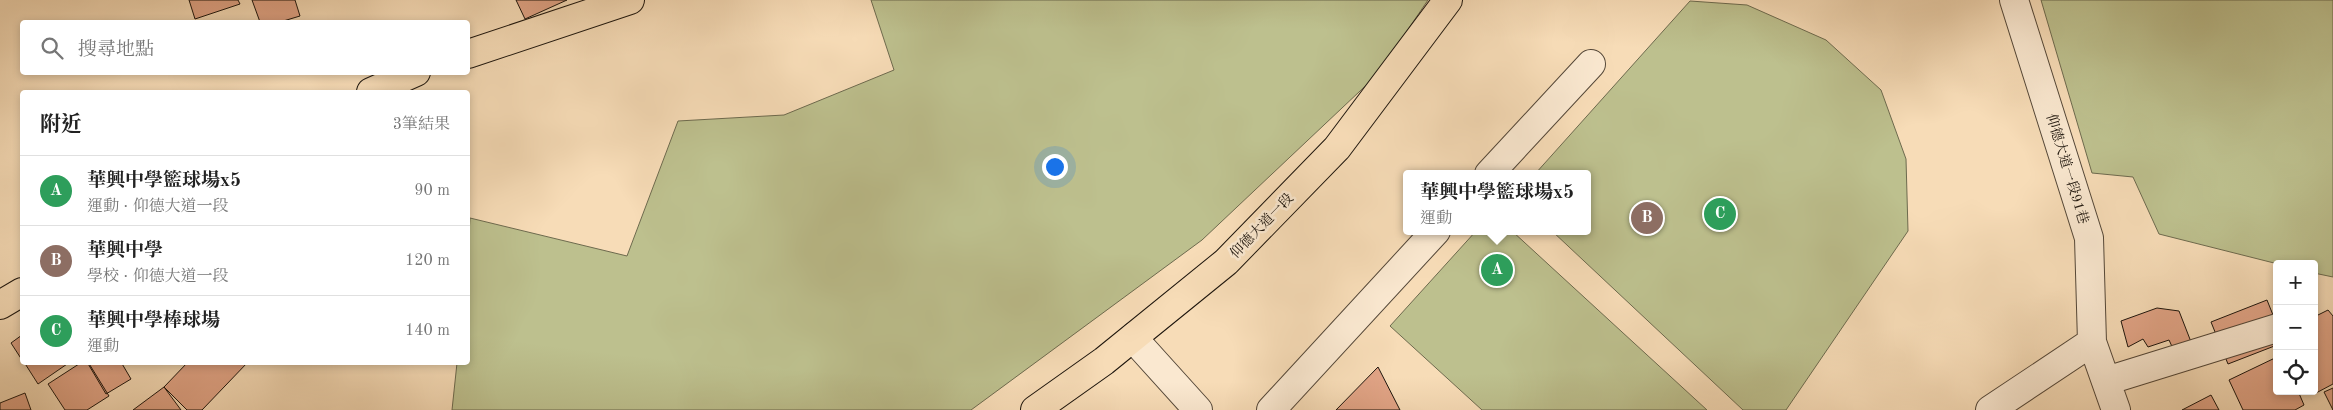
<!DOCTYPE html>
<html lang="zh-TW">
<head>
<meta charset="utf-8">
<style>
  :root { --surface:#fff; --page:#f2f2f2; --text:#222; --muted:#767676; --line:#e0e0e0; --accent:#8f2418 }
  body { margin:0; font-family:"Old Standard TT","Noto Serif TC",serif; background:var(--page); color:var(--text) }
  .controls { position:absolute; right:15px; bottom:15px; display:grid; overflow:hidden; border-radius:5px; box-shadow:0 2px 8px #0003 }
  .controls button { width:45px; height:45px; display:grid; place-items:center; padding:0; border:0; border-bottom:1px solid var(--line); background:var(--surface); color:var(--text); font:25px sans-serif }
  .you { position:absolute; left:1054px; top:166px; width:18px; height:18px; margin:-12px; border:4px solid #fff; border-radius:50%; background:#1a73e8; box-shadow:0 0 0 8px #1a73e833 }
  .badge { display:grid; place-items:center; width:32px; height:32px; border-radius:50%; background:var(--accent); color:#fff; font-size:16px; font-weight:700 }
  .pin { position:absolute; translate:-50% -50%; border:2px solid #fff; box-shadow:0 1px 5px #0006 }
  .popup { position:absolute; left:1403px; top:170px; width:188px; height:65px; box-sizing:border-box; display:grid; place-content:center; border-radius:5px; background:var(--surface); filter:drop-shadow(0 1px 4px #0005); font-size:16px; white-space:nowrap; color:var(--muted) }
  .popup b { font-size:19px; color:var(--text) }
  .popup::after { content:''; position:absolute; left:50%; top:100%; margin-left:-10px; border:10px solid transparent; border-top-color:var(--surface) }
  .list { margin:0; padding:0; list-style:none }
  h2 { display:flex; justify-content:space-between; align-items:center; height:65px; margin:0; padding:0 20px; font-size:21px }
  h2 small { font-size:16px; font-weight:400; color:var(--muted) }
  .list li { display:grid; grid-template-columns:32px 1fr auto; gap:15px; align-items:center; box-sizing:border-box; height:70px; padding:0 20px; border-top:1px solid var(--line) }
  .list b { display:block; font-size:19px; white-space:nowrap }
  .list p { margin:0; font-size:16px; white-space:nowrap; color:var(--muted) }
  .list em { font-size:16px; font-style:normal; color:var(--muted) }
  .icon { flex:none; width:28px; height:28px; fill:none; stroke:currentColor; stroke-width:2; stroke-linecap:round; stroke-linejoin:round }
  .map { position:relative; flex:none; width:2333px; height:410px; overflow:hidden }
  .search { position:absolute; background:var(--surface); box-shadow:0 2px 8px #0003; left:20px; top:20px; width:450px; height:55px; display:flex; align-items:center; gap:12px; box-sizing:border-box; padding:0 18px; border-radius:5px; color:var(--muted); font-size:19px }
  .panel { position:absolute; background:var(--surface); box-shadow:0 2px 8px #0003; left:20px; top:90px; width:450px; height:275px; border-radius:5px }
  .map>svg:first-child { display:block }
</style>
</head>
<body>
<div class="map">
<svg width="2333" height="410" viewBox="0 0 2333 410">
  <rect width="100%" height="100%" fill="#f7dcb7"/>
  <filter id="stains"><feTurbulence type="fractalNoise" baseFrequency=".004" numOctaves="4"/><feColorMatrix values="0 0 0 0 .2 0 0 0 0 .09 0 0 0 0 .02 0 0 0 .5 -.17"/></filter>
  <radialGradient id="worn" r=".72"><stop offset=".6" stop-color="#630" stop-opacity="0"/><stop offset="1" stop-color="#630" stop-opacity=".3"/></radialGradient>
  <path fill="#bdc08e" stroke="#6d6a4e" d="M871,0H1428L1377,75L1202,240L971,410H452L457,363L468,362V249L470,218L627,256L678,121L784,115L894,70Z
    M2041,0H2333V277L2314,273V264H2278L2159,234L2133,177L2092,173Z
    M1690,1L1747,5L1826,40L1881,90L1906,159L1908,231L1786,410H1743L1552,231H1587V174H1535Z
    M1476,231H1512L1707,410H1482L1390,326Z"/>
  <path fill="#e1a486" stroke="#1d150d" d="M189,0H238L240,4L195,19Z
    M252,0H295L300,16L280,22H260Z
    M516,0H567L525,19Z
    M2267,300L2277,325V345L2228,364L2211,322Z
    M2157,308L2179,311L2193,347L2175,353L2169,340L2148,347L2143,339L2128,347L2121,321Z
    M2328,310L2333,316V384L2316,393L2314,317Z
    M22,335V360L11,343Z
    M2277,357V391H2298L2304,405L2295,410H2243L2229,380Z
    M24,362H70L38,384Z
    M82,362H88L109,396L87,410H65L48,384Z
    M87,362H121L131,379L106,394Z
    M188,362H248L202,410H187L164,387Z
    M1378,367L1400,410H1336Z
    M164,387L181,410H133Z
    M2333,388V410L2324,392Z
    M25,393L31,410H0V403Z
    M2211,395L2219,410H2182Z"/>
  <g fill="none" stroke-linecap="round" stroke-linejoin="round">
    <defs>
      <path id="minor" d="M2014,0L2089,238L2092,342L2116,410
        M1489,174L1591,64
        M1135,336L1142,348L1198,410
        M2106,381L2277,328
        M1271,410L1436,231
        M1990,410L2092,342"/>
      <path id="major" d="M468,54L630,0
        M371,92L416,72
        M0,305L22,292
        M1035,410L1104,361L1226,262L1337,148L1448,0"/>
    </defs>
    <use href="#minor" stroke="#544738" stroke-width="30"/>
    <use href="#major" stroke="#1d150d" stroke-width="30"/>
    <use href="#minor" stroke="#fae8d0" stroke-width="28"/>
    <use href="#major" stroke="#f7dcb7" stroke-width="28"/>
  </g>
  <g text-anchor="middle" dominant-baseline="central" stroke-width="5" stroke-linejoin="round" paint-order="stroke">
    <g font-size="14" fill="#1d150d" stroke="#fae8d0">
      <text transform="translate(2067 169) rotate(73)">仰德大道一段91巷</text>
      <text transform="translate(1262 226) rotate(-46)">仰德大道一段</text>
    </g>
  </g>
  <rect width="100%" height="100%" filter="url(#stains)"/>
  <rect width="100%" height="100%" fill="url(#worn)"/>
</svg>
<div class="controls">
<button>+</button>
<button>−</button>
<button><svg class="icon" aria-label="locate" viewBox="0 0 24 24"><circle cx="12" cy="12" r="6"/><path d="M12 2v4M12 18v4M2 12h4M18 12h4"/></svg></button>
</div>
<div class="you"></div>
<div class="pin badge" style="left:1497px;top:270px;background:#2e9e5b">A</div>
<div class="popup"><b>華興中學籃球場x5</b>運動</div>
<div class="pin badge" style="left:1647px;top:218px;background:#8d6e63">B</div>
<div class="pin badge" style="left:1720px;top:214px;background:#2e9e5b">C</div>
<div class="search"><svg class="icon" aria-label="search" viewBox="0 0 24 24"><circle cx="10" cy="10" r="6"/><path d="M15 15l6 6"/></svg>搜尋地點</div>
<section class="panel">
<h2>附近<small>3筆結果</small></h2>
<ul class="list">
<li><span class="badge" style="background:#2e9e5b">A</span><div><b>華興中學籃球場x5</b><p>運動 · 仰德大道一段</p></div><em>90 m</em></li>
<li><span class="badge" style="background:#8d6e63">B</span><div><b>華興中學</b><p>學校 · 仰德大道一段</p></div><em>120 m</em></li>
<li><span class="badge" style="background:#2e9e5b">C</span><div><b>華興中學棒球場</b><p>運動</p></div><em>140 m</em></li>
</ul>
</section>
</div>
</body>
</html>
